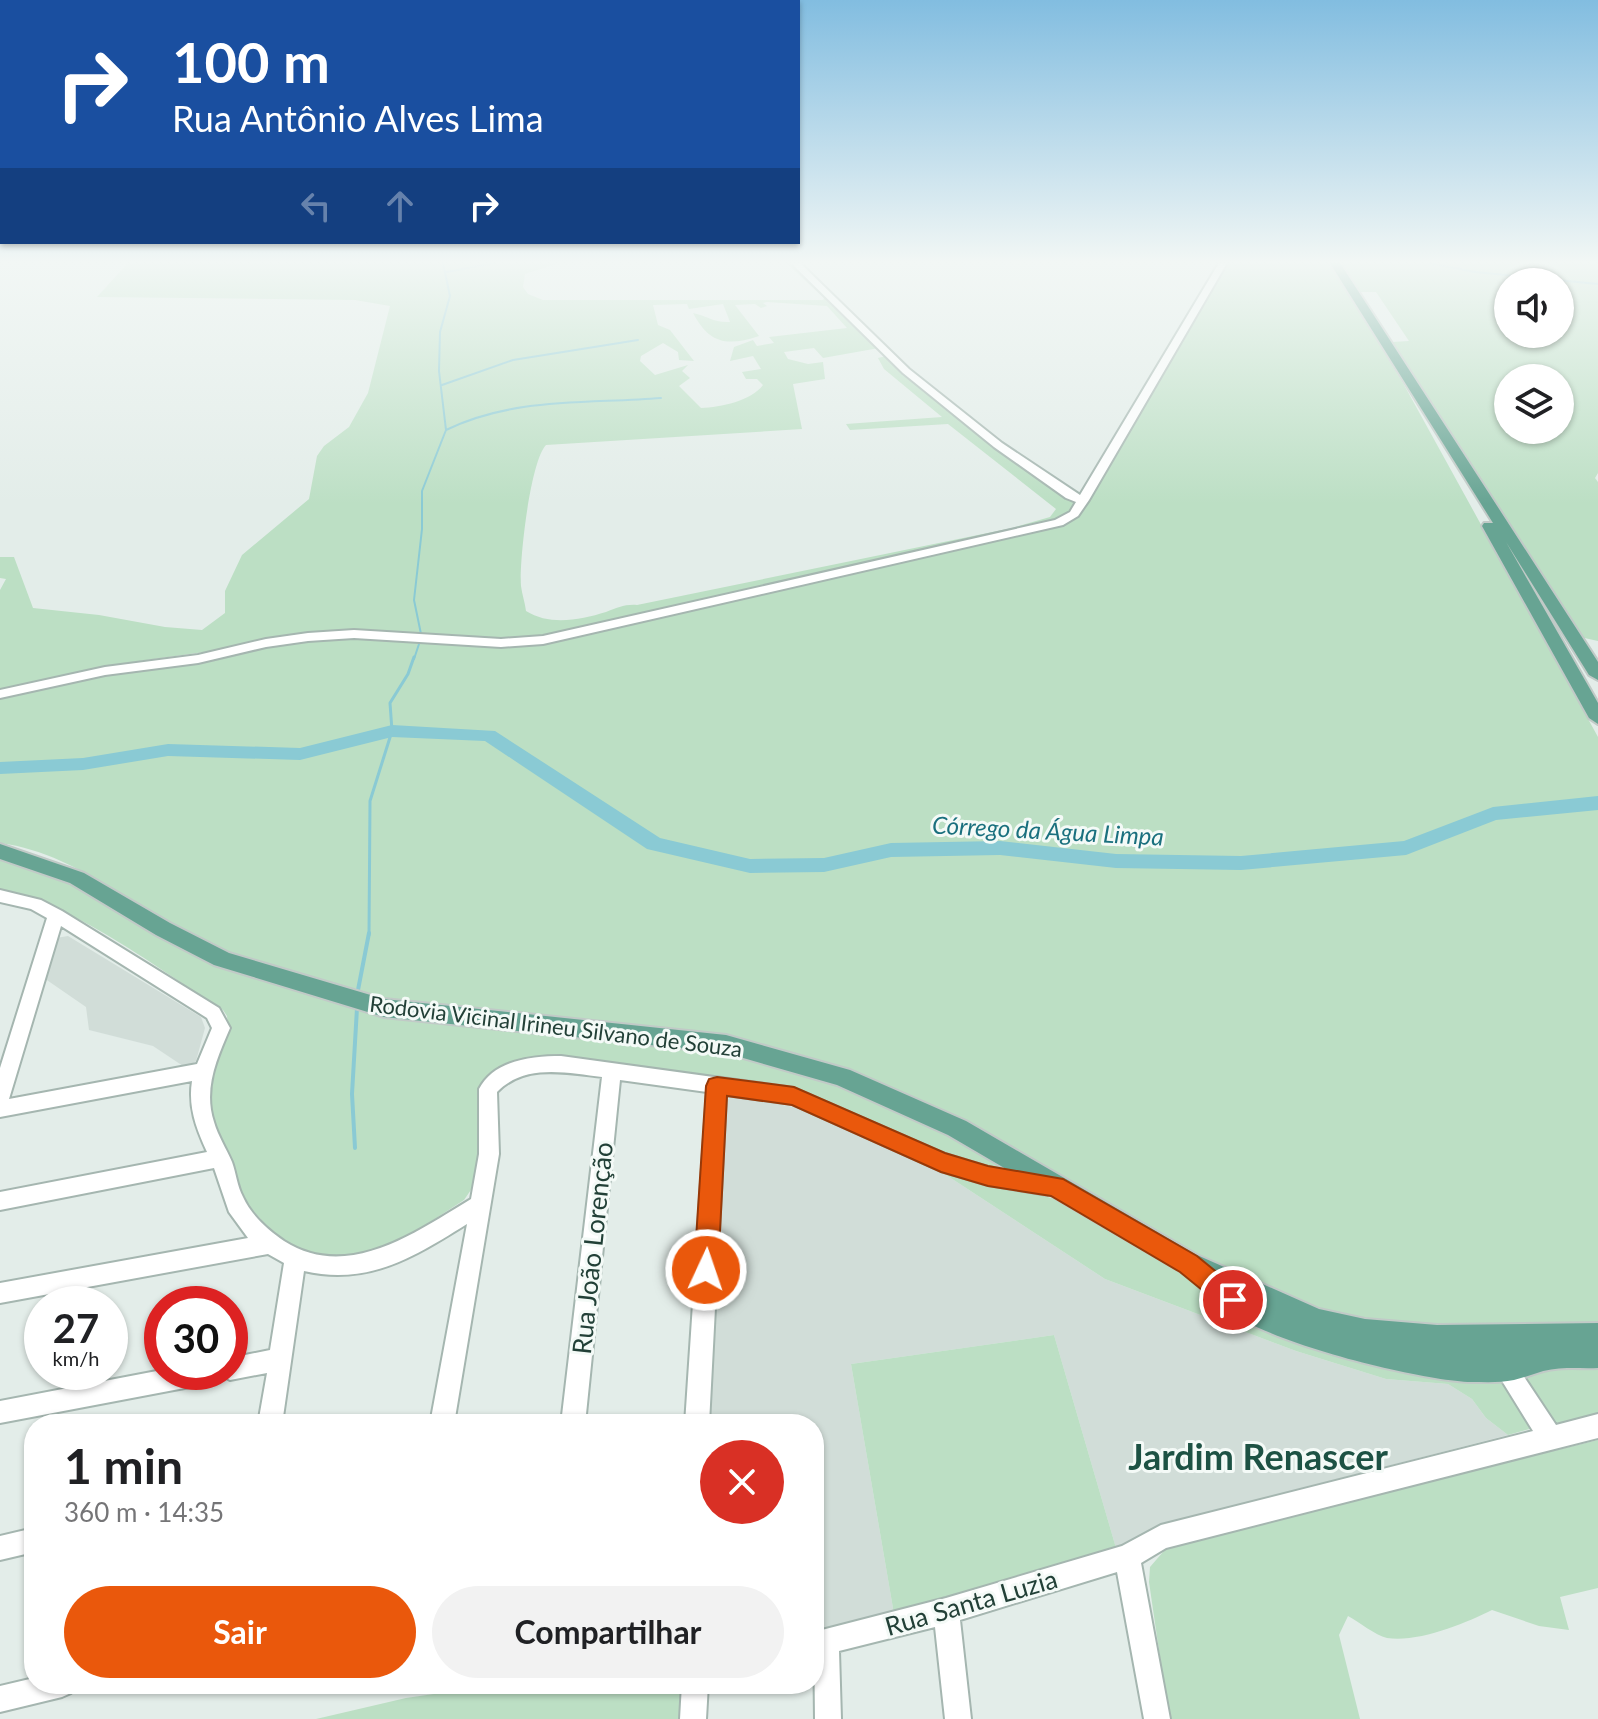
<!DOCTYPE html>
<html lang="pt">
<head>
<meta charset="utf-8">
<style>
	body { margin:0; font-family:Lato,sans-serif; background:#f2f2f2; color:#202124; height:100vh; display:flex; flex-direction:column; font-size:30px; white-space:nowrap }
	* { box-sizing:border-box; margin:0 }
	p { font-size:26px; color:#757577 }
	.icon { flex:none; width:44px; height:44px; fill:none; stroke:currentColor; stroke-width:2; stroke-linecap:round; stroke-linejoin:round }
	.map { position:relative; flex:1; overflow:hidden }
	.details { position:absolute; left:24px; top:1414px; width:800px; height:280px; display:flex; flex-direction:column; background:#fff; border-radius:32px; box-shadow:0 2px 6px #0004 }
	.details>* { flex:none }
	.banner { position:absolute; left:0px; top:0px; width:800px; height:244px; box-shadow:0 2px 6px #0004; background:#1a4fa0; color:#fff; overflow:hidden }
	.controls { position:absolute; left:1494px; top:268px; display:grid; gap:16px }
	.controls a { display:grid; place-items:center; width:80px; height:80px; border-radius:50%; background:#fff; box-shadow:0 2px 6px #0004; font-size:40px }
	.speed { position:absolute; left:24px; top:1286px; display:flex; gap:16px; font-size:40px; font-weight:700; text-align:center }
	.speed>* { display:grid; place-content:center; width:104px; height:104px; border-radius:50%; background:#fff; box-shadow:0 2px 6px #0004; line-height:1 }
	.speed small { font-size:20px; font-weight:400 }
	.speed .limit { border:12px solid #d22; background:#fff; color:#111 }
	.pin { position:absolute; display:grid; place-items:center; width:68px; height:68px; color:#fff; margin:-34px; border:4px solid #fff; border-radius:50%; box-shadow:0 2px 8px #0007 }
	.me { position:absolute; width:88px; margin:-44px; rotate:3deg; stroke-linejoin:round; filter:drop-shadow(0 0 6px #0008) }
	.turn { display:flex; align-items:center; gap:28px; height:168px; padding:0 40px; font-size:36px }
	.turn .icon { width:104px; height:104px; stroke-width:2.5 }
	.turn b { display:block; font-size:56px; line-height:68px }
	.lanes { display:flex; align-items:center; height:76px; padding:0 40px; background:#0003; justify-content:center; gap:40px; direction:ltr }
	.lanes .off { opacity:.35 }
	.round { display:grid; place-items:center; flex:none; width:84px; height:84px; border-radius:42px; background:#f2f2f2 }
	.summary { display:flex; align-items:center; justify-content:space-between; height:136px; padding:0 40px }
	h1 { font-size:48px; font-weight:700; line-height:60px }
	.cta { display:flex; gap:16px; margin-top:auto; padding:16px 40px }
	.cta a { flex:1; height:92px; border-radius:48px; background:#ea580c; color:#fff; font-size:32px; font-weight:700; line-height:92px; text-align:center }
	.cta a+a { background:#f2f2f2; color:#202124 }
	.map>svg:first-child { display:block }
	.built { fill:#d1ddd8 }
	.green { fill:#bcdfc4; fill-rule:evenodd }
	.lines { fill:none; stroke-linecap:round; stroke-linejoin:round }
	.stream-far2 { stroke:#8acad4; stroke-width:2 }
	.stream-far1 { stroke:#8acad4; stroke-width:3 }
	.stream { stroke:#8acad4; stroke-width:4 }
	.river { fill:#8acad4; fill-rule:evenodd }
	.minor-casing { stroke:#a5b6b0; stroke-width:4 }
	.major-casing { stroke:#c1cac7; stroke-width:4 }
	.minor { fill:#fff; fill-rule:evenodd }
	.major { fill:#67a493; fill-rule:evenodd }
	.route { fill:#ea580c; stroke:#983908; stroke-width:2 }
	.labels { text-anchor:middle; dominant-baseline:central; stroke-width:6; stroke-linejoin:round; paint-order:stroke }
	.street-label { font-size:22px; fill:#224037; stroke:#f4faf7 }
	.water-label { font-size:24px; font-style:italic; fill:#1a707e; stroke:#f4faf7 }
	.near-street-label { font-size:26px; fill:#224037; stroke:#f4faf7 }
	.near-district-label { font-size:36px; font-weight:bold; fill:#1d5244; stroke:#f4faf7 }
</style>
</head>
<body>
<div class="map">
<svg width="1598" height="1719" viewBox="0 0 1598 1719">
	<rect width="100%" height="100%" fill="#e3ede9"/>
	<path class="built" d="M68,936L201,1017L205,1028L196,1061L186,1068L153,1046L89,1030L86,1007L41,976L56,938Z
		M733,1096L799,1108L864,1133L937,1169L1105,1279L1296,1351L1386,1379L1448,1384L1472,1399L1486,1418L1508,1435L1158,1525L1129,1543L1116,1548L1054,1335L851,1364L894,1614L814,1634V1424H707L723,1102Z"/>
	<path class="green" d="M128,263H559L525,274L523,287L528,294L543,300H823L824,298L786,263H792L879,348L823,358L814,348L784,352L788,359L808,364L823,362L825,379L793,384L802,429L546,445C530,462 519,562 521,586C522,594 525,603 526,611C550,626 580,620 606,612C617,608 625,604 637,605L1012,528L1050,517L1056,509L948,424L850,430L846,424L942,417L884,369L878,358L886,356L1076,503L1070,511L1055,522L542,639L501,640L460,635L355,631L104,666L0,692V590L6,579L0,578V557H14L33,608L99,615L165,627L202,630L225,613V591L242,555L309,499L317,456L324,446L349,427L368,393L390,306L355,300L97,297ZM767,302L827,306L847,328L769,337L774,343L757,346L753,340L734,347L730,361L753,356L761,369L742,372L746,379H757L763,385C751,401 721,407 701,408L679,386L690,378L682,371L688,365L655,375L640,361L641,356L663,343L678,352L679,360L694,361L670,330L658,325L653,305L687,304L689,309L723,304L730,322C714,323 707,316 693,313C708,341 724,348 759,336L735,305L755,304L761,308L767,306L763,303Z
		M1226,263H1329L1403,383L1598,737V1329L1436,1331L1333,1316L1199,1258L924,1103L810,1057L715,1033L388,1000C334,983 278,971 224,952C144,922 88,855 0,843V698L70,681L150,668L199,664L268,646L311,640L415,639L491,648L548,642L1063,525L1080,513L1120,449Z
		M1341,263H1598V473L1595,478L1598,482V641L1580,637L1406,364L1392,342L1409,341L1376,292H1360ZM1508,282H1560V334H1508ZM1508,378H1560V430H1508Z
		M0,858L46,870L216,964L357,1008L712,1048L798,1067L949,1134L1015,1172L944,1159L868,1123L716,1080L505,1069L482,1127L477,1181L464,1200L390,1248L363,1257L330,1259L300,1251L276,1237L245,1201L210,1119L208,1069L228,1027L227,1016L223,1010C162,972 69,899 0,892Z
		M937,1169L1075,1204L1188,1269L1501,1375L1533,1428L1508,1435L1486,1418L1472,1399L1448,1384L1386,1379L1296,1351L1105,1279Z
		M1054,1335L1116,1548L894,1614L851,1364Z
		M1598,1364V1417L1557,1427L1521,1379L1524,1373Z
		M1598,1440V1588L1560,1597L1569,1630L1539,1626L1492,1610C1466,1623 1418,1643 1387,1638C1375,1635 1359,1622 1348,1616L1339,1635L1360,1719H1169L1149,1582L1150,1567L1169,1545Z
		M503,1684H690L687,1719H316L406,1698Z"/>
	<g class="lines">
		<path class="stream-far2" d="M1429,263L1475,272L1598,284
			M447,272L494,263
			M442,385L513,360L638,340
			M446,430C514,397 587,404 661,398
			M421,634L414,600L422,529V491L446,430L439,371L440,332L450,296L443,263
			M414,659L420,641"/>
		<path class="stream-far1" d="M369,935L370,801L392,731L390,703L408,674L414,657"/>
		<path class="stream" d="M358,990L369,933
			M355,1148L352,1094L357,1008"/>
		<path class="river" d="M392,725L495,731L660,838L750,859L824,858L891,843L1000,841L1116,854L1241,856L1404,841L1493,807L1598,796V810L1496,820L1406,855L1241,870L1116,868L1000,855L891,857L824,872L750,873L647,849L485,741L392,737L300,760L168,756L83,770L0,774V762L83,758L168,744L300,748Z"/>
		<defs>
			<path id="minor" d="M791,263H800L909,369L1002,443L1080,495L1219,263H1227L1089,500L1078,516L1063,525L543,644L501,647L354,638L308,641L266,647L198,663L105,675L0,698V690L105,667L198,655L266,639L308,633L354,630L501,639L543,636L1055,520L1070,512L1076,502L1066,498L994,447L903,373Z
				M0,890L41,900L62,911L219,1008L230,1028C217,1058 203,1089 214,1122C218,1136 226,1148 232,1162C236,1173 237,1186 243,1197C251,1215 268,1230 284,1241C348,1282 416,1232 471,1199L479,1154V1089C494,1060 532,1056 561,1056L794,1088L945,1154L988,1167L1048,1177L1055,1180L1058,1186L1055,1192L1048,1195L988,1185L941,1171L792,1104L726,1095L709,1424H685L707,1092L620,1080L585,1424H561L602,1077C567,1073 525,1063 497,1092L499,1154L454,1424H430L467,1224C414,1257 368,1286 304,1271L282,1424H258L267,1373L230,1380L221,1375L219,1380L211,1383L0,1423V1401L162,1370L230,1372V1358L270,1350L284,1263L268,1254L0,1303V1283L248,1238L229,1212L214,1168L0,1210V1192L207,1152C196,1128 188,1107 192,1081L0,1117V1068L47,918L31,909L0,902ZM61,926L207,1018L212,1028L197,1064L9,1099Z
				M1505,1357L1513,1360L1556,1425L1598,1414V1438L1166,1548L1141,1563L1170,1719H1144L1117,1572L960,1620L971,1719H945L935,1627L839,1651L841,1719H815L814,1632L946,1598L1122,1546L1161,1525L1533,1431L1494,1368L1497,1360Z
				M34,1528V1552L0,1560V1536Z
				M34,1678V1684H75L71,1693L62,1697L0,1712V1686Z
				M682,1684H708L706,1719H680Z"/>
			<path id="major" d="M1330,263H1340L1598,662V680L1589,675L1506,542L1598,703V724L1589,718L1482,526L1484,523H1493Z
				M0,844L84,873L170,923L229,953L384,999L726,1035L850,1070L966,1121L1197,1255L1319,1309L1365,1319L1437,1325L1598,1323V1368C1584,1369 1569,1367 1555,1369C1541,1370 1528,1377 1514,1380C1500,1383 1485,1382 1471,1382C1419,1381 1213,1333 1197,1281L948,1135L837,1085L726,1053L384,1017L214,965L156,935L70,883L0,859Z"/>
		</defs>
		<use href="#minor" class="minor-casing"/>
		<use href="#major" class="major-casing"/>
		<use href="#minor" class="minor"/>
		<use href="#major" class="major"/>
	</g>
	<linearGradient id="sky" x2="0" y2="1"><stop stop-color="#82bde0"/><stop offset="0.52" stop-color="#f2f7f5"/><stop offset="1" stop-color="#f2f7f5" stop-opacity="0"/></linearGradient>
	<rect width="1598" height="504" fill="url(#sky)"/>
	<path class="route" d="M717,1077L794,1087L945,1153L988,1166L1063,1179L1197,1256L1241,1292L1245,1300L1241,1308L1233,1312L1224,1308L1180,1272L1051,1196L988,1186L941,1172L792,1105L727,1096L718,1270L714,1278L706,1282L697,1278L694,1270L706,1086L709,1079Z"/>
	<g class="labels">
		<g class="street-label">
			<text transform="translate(556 1026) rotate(7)">Rodovia Vicinal Irineu Silvano de Souza</text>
		</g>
		<g class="water-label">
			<text transform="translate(1048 830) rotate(3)">Córrego da Água Limpa</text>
		</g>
		<g class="near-street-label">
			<text transform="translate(592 1248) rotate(-84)">Rua João Lorenção</text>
			<text transform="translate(971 1602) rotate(-16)">Rua Santa Luzia</text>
		</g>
		<g class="near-district-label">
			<text x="1258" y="1456">Jardim Renascer</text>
		</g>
	</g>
</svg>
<div class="controls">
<a><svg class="icon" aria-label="sound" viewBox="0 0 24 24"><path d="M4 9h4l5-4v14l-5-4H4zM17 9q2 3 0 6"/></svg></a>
<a><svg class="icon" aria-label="layers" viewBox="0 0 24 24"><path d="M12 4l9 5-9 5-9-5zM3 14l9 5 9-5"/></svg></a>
</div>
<div class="speed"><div>27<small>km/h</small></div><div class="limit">30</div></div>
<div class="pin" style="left:1233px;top:1300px;background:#d93025"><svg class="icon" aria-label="arrive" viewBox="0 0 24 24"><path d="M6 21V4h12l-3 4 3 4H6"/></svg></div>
<svg class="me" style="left:706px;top:1270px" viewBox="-20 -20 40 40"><circle r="17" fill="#ea580c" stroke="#fff" stroke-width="3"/><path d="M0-11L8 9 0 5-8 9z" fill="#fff"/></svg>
<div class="banner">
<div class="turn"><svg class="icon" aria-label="right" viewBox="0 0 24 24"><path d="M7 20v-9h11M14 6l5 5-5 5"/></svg><div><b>100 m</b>Rua Antônio Alves Lima</div></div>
<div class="lanes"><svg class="icon off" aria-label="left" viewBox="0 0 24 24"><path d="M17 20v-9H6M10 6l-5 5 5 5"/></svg><svg class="icon off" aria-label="ahead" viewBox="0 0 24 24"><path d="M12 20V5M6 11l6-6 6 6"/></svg><svg class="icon" aria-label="right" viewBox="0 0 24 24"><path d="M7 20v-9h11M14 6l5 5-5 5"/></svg></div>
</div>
<section class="details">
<div class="summary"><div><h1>1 min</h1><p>360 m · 14:35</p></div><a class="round" style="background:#d93025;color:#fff"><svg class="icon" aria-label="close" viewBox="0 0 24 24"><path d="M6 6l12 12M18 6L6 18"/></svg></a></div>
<div class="cta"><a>Sair</a><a>Compartilhar</a></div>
</section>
</div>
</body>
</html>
